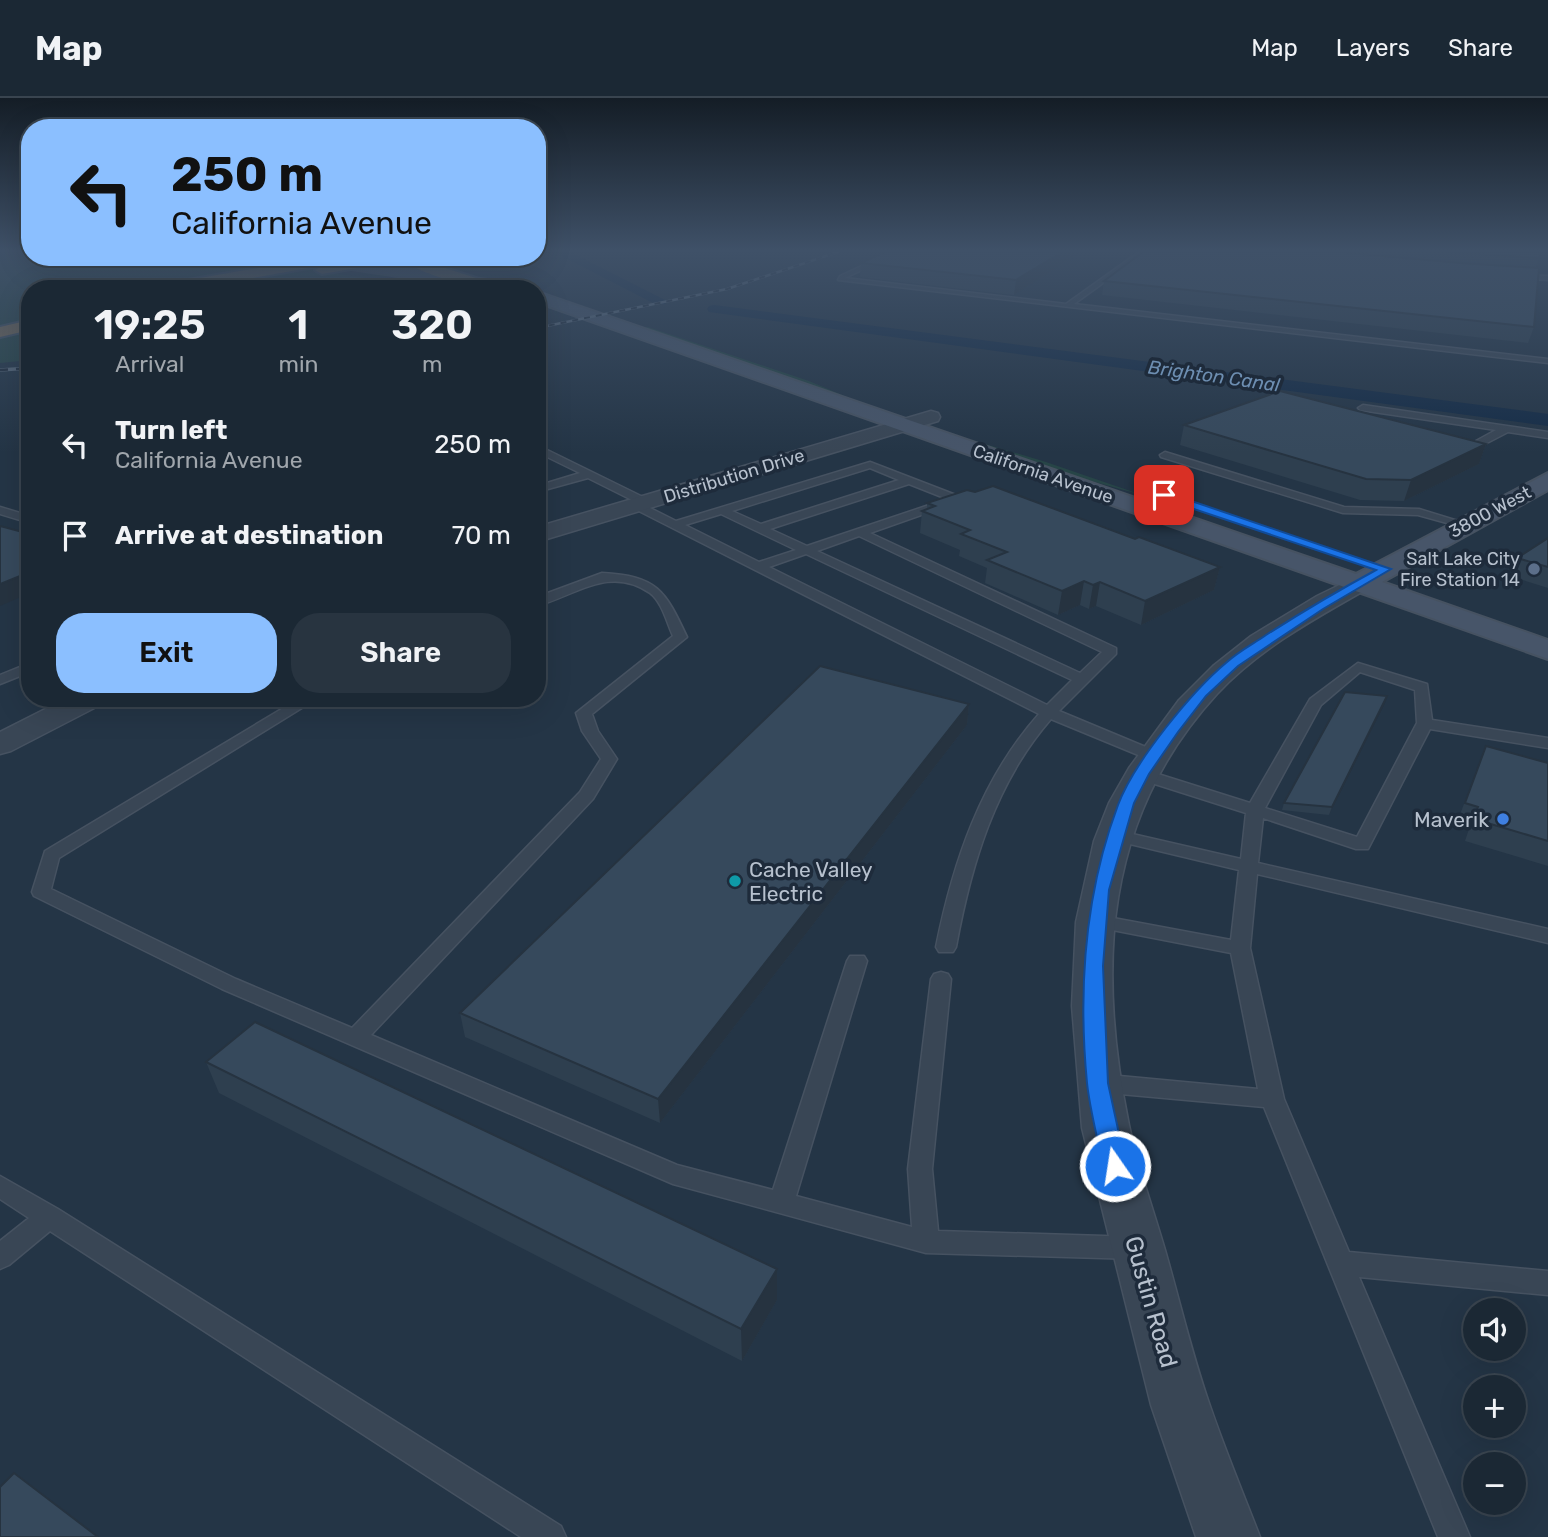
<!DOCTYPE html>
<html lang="en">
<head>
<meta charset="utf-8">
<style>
	body { margin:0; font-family:Rubik,sans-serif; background:#283440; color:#f1f3f6; height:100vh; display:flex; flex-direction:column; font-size:26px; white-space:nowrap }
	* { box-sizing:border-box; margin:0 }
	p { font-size:23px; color:#a0a6ac }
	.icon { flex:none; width:38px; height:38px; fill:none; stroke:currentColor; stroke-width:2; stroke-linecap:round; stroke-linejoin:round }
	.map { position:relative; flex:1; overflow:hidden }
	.sheet { position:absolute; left:21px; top:182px; width:525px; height:427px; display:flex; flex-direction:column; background:#1b2834; border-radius:28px; box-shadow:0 7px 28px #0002,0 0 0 2px #39444f }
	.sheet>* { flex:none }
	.hud { position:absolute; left:21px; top:21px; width:525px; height:147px; border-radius:28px; box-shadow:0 7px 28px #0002,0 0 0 2px #39444f; background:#8bbfff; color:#111; overflow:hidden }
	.fabs { position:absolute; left:1463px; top:1200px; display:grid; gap:14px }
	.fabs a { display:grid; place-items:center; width:63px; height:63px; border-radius:50%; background:#1b2834; box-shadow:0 7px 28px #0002,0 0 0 2px #39444f; font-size:35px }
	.pin { position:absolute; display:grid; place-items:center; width:60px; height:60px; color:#fff; margin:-30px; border-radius:14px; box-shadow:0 4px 10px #0006 }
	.me { position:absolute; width:77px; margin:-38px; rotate:347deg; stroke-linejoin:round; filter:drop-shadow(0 0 5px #0008) }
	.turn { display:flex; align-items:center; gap:24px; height:147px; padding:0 35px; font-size:32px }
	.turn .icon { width:91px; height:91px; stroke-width:2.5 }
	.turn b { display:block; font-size:49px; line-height:60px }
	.eta { display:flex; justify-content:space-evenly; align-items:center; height:119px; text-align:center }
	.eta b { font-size:42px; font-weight:600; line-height:49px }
	.button { display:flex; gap:14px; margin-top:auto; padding:14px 35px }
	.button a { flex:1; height:80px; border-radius:28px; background:#8bbfff; color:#111; font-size:28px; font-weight:600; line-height:80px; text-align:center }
	.button a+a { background:#283440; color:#f1f3f6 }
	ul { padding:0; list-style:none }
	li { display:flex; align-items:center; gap:21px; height:91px; padding:0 35px }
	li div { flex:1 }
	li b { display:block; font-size:26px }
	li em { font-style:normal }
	header { display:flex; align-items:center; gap:42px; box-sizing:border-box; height:98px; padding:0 35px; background:#1b2834; border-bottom:2px solid #39444f }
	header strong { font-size:33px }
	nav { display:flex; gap:38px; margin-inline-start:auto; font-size:24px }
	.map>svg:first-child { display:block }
	.green { fill:#274547 }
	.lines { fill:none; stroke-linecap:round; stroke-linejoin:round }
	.canal { fill:#152c46; fill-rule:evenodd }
	.lane-casing { stroke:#465261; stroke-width:3 }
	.street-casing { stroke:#465261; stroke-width:3 }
	.secondary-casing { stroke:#465261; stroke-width:4 }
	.highway-casing { stroke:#445160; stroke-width:4 }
	.lane { fill:#394655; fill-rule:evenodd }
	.street { fill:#394655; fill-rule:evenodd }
	.secondary { fill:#475569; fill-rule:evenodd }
	.highway { fill:#7c6b55; fill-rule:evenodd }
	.rail-far1-casing { stroke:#5b6b7c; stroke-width:2.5 }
	.rail-casing { stroke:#5b6b7c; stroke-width:3.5 }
	.rail-far1 { stroke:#1e2b3b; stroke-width:2; stroke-dasharray:6; stroke-linecap:butt }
	.rail { stroke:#1e2b3b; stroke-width:2.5; stroke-dasharray:8; stroke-linecap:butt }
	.wall { fill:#2e3f4f }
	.shaded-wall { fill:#263340 }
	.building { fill:#36495c; stroke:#263340; stroke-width:2 }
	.route { fill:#1a73e8; stroke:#114b97; stroke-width:2 }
	.service-dot { fill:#5c6f8a; stroke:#1e2b3b; stroke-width:2.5 }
	.shop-dot { fill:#3f7fe0; stroke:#1e2b3b; stroke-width:2.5 }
	.culture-dot { fill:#0f9aa8; stroke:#1e2b3b; stroke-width:2.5 }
	.labels { text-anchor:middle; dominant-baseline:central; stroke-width:7; stroke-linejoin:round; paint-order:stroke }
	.far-street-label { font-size:18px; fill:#b7c1ce; stroke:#1e2b3b }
	.far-poi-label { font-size:18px; fill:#b7c1ce; stroke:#1e2b3b; text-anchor:end }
	.far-water-label { font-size:19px; font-style:italic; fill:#6d8eb1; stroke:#1e2b3b }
	.poi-label { font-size:21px; fill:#b7c1ce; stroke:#1e2b3b; text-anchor:end }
	.near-street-label { font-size:24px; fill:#b7c1ce; stroke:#1e2b3b }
</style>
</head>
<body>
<header>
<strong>Map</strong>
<nav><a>Map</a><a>Layers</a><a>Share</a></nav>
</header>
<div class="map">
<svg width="1548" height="1439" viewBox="0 0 1548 1439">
	<rect width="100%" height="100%" fill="#243546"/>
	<path class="green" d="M0,154H30V159H222L441,191H30V262L0,265Z
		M648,229L809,283L875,311L640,231Z
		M948,335L1046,364L1142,397L1066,376Z"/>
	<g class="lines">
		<path class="canal" d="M554,154H570L667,203L665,206H655Z
			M714,207L1548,316V328L709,214L707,211L709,208Z"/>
		<defs>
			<path id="lane" d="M892,154H900L845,180L1066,206L1139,154H1146L1074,206L1548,261V265L838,182L840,178Z
				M1517,177L1548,178V182L1515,180Z
				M1363,307L1548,334V340L1508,334L1460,359L1456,358V354L1496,332L1360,312L1358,310Z
				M537,347L649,402V406L644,407L676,423L870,364L961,399V403L870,435L1116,550V556L1059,613L1160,655L1162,658L1154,663L1148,661L1051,621C995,685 971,767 956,849L953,854H939L936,849C953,764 981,681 1039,616L631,409V405L636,404L588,380L537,394V388L580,375L537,354ZM870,370L899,382L761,426L732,413ZM909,386L947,401L807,448L770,431ZM721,416L796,452L759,464L685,427ZM859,438L1102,554L1080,575L817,453ZM806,456L1072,582L1047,607L769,469Z
				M1165,354L1344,409L1419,411L1471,427L1465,430L1418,417L1343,415L1161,359L1160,357Z
				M0,409L30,418V425L0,416Z
				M602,475C657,478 665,492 687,539L592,616L598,633L617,661L593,701L371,937L677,1067L773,1092L847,863L850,858H864L867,863L796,1098L912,1129L908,1071L931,881L934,876L941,874L948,876L951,881L932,1071L938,1133L1136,1139L1145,1142L1149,1150L1145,1158L1136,1161L926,1155L673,1086L222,891L34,798L32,794L45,753L300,600H318L59,760L51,791L236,881L352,930L580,694L601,661L582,633L576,615L673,538C667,525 662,504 650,495C610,467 576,497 537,508V499Z
				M30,565V574L0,586V577Z
				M1358,565L1427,586L1432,622L1548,640V650L1430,631L1368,751H1356L1263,720L1258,765L1548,831V845L1257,776L1250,850L1284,1001L1349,1154L1548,1173V1197L1359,1179L1470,1439H1438L1264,1009L1098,994L1090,991L1087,985L1090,979L1098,976L1258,991L1231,855L1097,829L1090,828L1087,823L1090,818L1097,817L1231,842L1239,772L1109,741L1106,737L1115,732L1241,761L1246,715L1136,680L1134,676L1142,671L1250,705L1310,601ZM1360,574L1415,592L1417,625L1357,739L1265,710L1321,607Z
				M0,1078L58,1111L561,1428L566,1439H521L50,1133L9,1167L0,1171V1143L29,1120L0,1101Z"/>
			<path id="street" d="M931,313L938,315L940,319L938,323L537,444V429Z
				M1358,478L1367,481L1371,486L1367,491C1314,521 1259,551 1217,596C1103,720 1097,870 1129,1027C1138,1069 1153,1111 1165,1152C1180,1204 1192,1257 1210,1308C1225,1352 1243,1395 1260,1439H1196L1151,1307L1082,1030L1072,908L1076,824L1094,743L1109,705L1129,670L1179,602L1213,568L1251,538L1317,498Z
				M67,600H106L102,606L11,653L0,656V634Z"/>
			<path id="secondary" d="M293,159H330L515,186L522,191H483L300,163Z
				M537,194L1356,476L1548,375V392L1382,484L1548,542V561L537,204Z"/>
			<path id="highway" d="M322,159H354L347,163L192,191H158L165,186Z
				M371,159H403L396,163L322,176L315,172L322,168Z
				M426,159L423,163L476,180L478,183L476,186C463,189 415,173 406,163L409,159Z
				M30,222V232L0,239V229Z"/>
		</defs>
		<use href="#lane" class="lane-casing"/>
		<use href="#street" class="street-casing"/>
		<use href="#secondary" class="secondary-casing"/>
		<use href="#highway" class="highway-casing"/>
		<use href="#lane" class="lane"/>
		<use href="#street" class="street"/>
		<use href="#secondary" class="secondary"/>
		<use href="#highway" class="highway"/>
		<defs>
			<path id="rail-far1" d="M537,230L727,191L838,154"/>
			<path id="rail" d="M0,272L30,270"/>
		</defs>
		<use href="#rail-far1" class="rail-far1-casing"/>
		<use href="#rail" class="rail-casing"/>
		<use href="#rail-far1" class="rail-far1"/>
		<use href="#rail" class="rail"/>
	</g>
	<path class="wall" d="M1081,154L1014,197L860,179L861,165Z
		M1143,154H1540L1536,169L1534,229L1528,245L1102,197L1104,183Z
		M1184,327L1486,346L1479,366L1404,403L1360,402L1180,347Z
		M975,394L1135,441L1220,469L1214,492L1141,527L1096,508L1089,511L1080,507L1058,517L985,485L987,470L959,458L960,452L920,435L922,413L927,411V405Z
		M1548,440V490L1510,478L1517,460Z
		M1387,598L1329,717L1282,712L1284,705Z
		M969,606L967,627L660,1025L465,939L460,915Z
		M1486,648L1548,665V768L1465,743L1469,731L1456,727Z
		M206,964L777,1202L742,1263L219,995Z"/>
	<path class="shaded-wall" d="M1062,154H1081L1014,197L1016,182Z
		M1486,346L1479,366L1404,403L1411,382Z
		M1220,469L1214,492L1141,527L1145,503Z
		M30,474V495L0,508V486Z
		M1084,483L1080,507L1058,517L1062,493Z
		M1100,484L1096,508L1089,511L1093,487Z
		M1387,598L1385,605L1329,717L1332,709Z
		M969,606L967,627L660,1025L658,1001Z
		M777,1171V1202L742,1263L741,1231Z"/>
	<path class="building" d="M885,154H1062L1016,182L861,165Z
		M1143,154H1338L1460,165L1539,170L1534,229L1104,183Z
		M1447,154H1540L1539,160Z
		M1280,293L1486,346L1411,382L1366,381L1184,327Z
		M993,388L1135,441L1139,439L1220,469L1145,503L1100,484L1093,487L1084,483L1062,493L987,462L1007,454L961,436L970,432L922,413L935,408L927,405L967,392L975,394Z
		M0,428L30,436V474L0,486Z
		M1548,440V469L1517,460Z
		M820,568L969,606L658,1001L460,915Z
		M1345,594L1387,598L1332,709L1284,705Z
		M1486,648L1548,665V743L1474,721L1478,709L1465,705Z
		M255,924L777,1171L741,1231L206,964Z
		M14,1375L98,1439H0V1389Z"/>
	<linearGradient id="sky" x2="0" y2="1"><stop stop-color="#141d26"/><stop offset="0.43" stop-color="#3f5168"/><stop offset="1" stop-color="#3f5168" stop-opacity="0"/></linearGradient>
	<rect width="1548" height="355" fill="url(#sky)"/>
	<path class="route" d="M1161,395H1168L1391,471L1323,511L1238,568L1206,598L1178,634L1149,676L1134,705L1109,792L1103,868L1108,985L1126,1068L1122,1075L1115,1078L1107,1075L1103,1068C1098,1041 1090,1013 1087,985C1078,891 1085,795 1118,707C1134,664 1192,593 1227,564C1239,553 1253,546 1266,537C1302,514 1339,492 1376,472L1161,400Z"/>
	<circle class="service-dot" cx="1534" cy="471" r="7"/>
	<circle class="shop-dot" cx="1503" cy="721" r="7"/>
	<circle class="culture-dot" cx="735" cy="783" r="7"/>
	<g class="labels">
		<g class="far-street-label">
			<text transform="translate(1043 376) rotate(19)">California Avenue</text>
			<text transform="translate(734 378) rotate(-17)">Distribution Drive</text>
			<text transform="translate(1490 414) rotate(-28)">3800 West</text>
		</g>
		<g class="far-poi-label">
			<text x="1520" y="461">Salt Lake City<tspan x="1520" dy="21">Fire Station 14</tspan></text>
		</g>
		<g class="far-water-label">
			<text transform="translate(1214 278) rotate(8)">Brighton Canal</text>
		</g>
		<g class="poi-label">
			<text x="1489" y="721">Maverik</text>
			<text x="749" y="771" text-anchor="start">Cache Valley<tspan x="749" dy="24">Electric</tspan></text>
		</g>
		<g class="near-street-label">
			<text transform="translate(1151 1204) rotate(74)">Gustin Road</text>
		</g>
	</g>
</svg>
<div class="fabs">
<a><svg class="icon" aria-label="sound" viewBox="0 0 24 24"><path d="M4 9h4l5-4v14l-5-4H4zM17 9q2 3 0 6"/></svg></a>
<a>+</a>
<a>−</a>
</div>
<div class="pin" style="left:1164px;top:397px;background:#d93025"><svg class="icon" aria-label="arrive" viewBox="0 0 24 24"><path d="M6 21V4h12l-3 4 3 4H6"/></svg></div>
<svg class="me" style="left:1115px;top:1068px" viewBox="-20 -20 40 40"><circle r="17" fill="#1a73e8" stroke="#fff" stroke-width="3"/><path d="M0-11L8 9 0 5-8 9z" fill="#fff"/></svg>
<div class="hud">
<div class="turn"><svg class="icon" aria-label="left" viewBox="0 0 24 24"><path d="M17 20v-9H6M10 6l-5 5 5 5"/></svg><div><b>250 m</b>California Avenue</div></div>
</div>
<section class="sheet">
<div class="eta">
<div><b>19:25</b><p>Arrival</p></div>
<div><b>1</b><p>min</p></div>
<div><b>320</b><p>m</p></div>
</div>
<ul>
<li><svg class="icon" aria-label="left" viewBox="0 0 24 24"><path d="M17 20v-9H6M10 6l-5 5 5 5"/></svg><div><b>Turn left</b><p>California Avenue</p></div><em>250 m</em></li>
<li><svg class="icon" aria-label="arrive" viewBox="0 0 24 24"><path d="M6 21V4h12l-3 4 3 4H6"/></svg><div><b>Arrive at destination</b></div><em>70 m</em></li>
</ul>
<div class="button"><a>Exit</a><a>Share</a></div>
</section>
</div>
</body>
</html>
